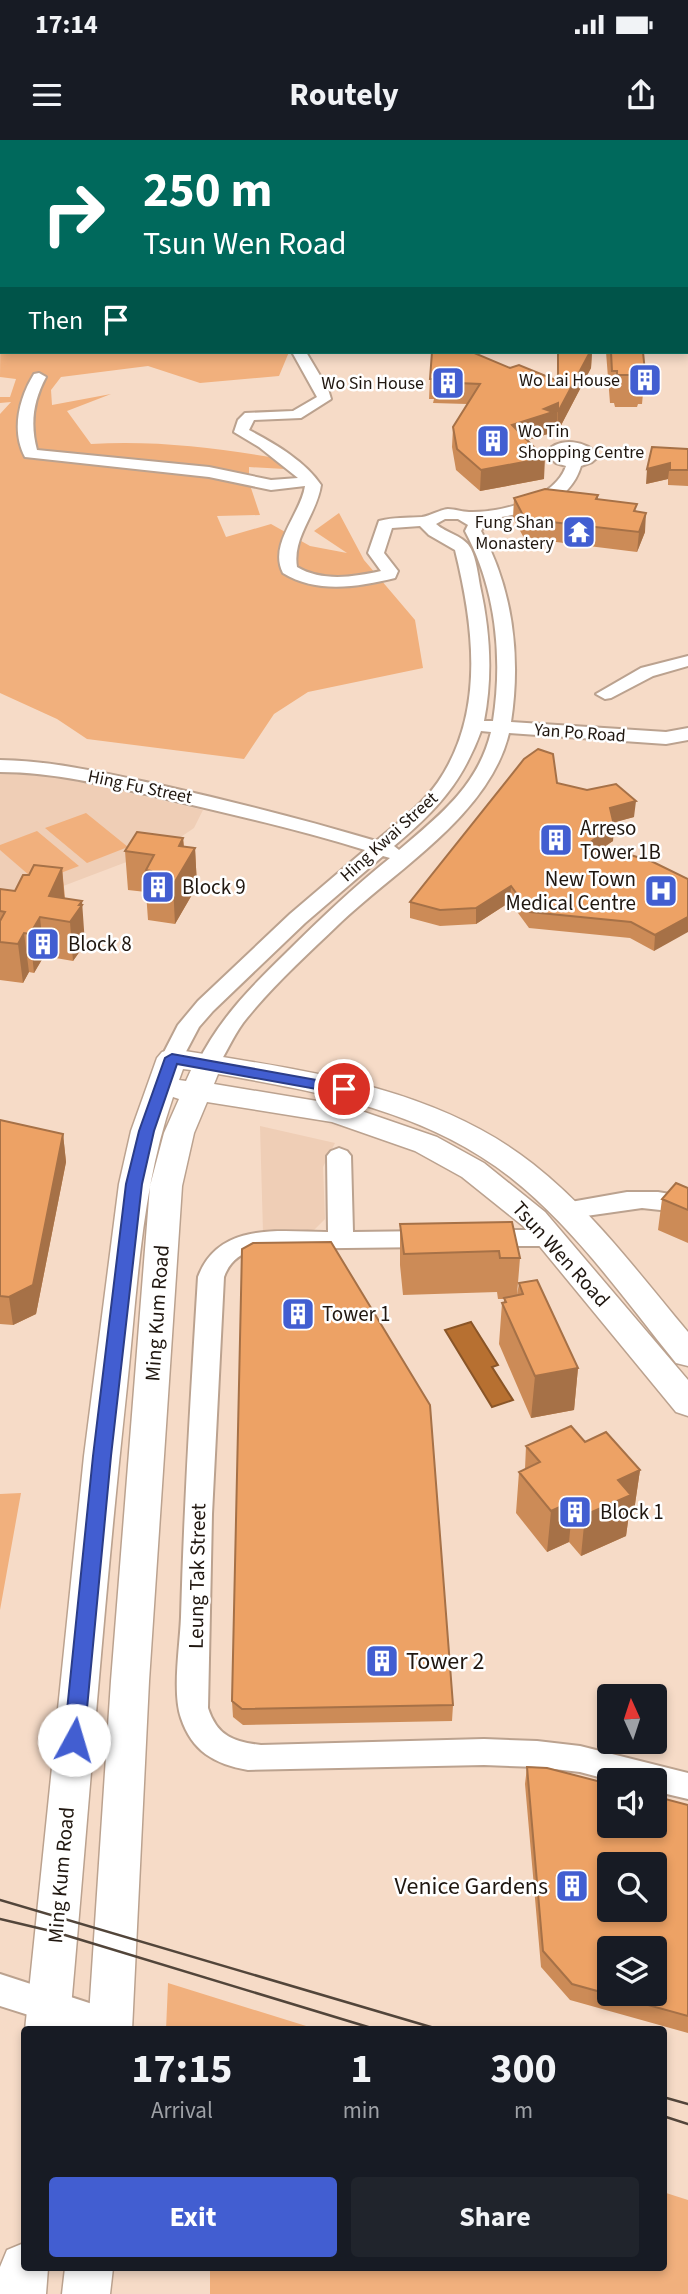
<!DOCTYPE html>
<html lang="en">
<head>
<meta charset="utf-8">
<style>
	body { margin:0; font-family:"Source Sans 3",sans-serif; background:#20242c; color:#f1f3f6; height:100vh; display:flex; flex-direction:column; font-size:26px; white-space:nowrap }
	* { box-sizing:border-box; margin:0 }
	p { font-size:23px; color:#9ea1a6 }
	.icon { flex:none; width:38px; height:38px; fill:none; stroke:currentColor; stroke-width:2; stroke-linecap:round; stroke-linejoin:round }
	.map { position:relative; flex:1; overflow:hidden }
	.sheet { position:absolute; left:21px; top:1886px; width:646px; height:245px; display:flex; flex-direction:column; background:#171b24; border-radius:7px; box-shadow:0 4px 10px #0003 }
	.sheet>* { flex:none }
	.banner { position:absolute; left:0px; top:0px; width:690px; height:214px; box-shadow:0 4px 10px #0003; background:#00695c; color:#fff; overflow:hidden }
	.needle { width:46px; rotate:357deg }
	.buttons { position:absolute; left:597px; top:1544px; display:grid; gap:14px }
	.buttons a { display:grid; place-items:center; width:70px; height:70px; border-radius:7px; background:#171b24; box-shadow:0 4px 10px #0003; font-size:35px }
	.pin { position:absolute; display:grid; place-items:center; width:60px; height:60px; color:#fff; margin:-30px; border:4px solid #fff; border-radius:50%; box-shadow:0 2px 7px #0007 }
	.me { position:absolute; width:77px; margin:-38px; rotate:6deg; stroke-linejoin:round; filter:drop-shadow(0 0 5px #0008) }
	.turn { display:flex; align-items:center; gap:24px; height:147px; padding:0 28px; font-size:32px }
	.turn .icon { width:91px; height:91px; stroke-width:2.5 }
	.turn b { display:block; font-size:49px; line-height:60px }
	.then { display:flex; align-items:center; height:66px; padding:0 28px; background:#0003; gap:14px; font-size:26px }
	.eta { display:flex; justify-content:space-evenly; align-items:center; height:119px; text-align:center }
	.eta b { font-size:42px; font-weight:700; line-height:49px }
	.primary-button { display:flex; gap:14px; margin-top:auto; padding:14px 28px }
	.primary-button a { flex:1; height:80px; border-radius:7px; background:#425ed1; color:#fff; font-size:28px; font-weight:700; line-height:80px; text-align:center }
	.primary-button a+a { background:#20242c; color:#f1f3f6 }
	.status { display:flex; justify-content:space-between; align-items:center; height:49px; padding:0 35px; background:#171b24; direction:ltr }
	.status svg { height:19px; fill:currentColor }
	header { display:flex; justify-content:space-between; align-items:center; height:91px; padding:0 28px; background:#171b24; font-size:32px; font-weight:700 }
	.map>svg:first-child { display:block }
	.built { fill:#efceb6 }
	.green { fill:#f1b07d }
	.water { fill:#b77031; stroke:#8a5527; stroke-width:2 }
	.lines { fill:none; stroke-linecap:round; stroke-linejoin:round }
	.minor-casing { stroke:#bba28f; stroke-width:4 }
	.major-casing { stroke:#bba28f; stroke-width:3 }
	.minor { fill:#fff; fill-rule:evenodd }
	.major { fill:#fff; fill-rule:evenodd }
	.tram { stroke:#52453a; stroke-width:2.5 }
	.wall { fill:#cc8b57 }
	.shaded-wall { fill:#a67147 }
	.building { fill:#eda265; stroke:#a67147; stroke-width:2; fill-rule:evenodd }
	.route { fill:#425ed1; stroke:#2b3d88; stroke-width:2 }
	.labels { text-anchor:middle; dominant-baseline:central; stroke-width:5; stroke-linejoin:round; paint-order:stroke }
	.far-poi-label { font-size:18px; fill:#201710; stroke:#fff; text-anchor:end }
	.far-street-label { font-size:18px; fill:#201710; stroke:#fff }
	.poi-label { font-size:21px; fill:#201710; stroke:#fff; text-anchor:start }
	.street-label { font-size:21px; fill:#201710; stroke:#fff }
	.near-poi-label { font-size:24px; fill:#201710; stroke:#fff; text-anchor:start }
</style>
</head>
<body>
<div class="status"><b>17:14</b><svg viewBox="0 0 49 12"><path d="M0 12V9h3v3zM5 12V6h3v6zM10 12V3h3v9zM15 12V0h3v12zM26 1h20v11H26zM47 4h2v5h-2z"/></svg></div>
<header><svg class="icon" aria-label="menu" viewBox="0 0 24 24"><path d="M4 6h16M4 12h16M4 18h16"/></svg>Routely<svg class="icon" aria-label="share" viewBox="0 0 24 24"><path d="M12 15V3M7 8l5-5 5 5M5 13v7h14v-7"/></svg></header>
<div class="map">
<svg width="688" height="2154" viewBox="0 0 688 2154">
	<rect width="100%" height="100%" fill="#f6dbc7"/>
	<path class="built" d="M0,632H38L203,670L194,688L166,707L0,770Z
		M260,986L335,1003L323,1027L325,1079L313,1091L263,1092Z"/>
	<path class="green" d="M402,0H688V52V2Z
		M2,32V212H289L279,236L200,243L148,226L61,237L51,250L52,265L111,254L67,271L91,304C160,300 225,309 292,321L285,329L249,327V342L260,375L217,376L226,397L271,384L310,406L347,413L314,391L339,373L364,420L415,480L423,528L308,552L274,574L244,619L87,599L57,579L0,553V274L11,262L0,263V257H10L16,239L0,237Z
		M86,673L128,707L87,723L45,688Z
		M37,691L79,726L37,742L0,710V705Z
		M21,1353L0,1470V1354Z
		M168,1843L319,1890H166Z
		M663,2052L688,2060V2154H210V2128H663Z"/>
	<path class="water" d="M471,1182L498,1225L492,1227L513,1260L492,1267L445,1190Z"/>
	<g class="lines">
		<defs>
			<path id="minor" d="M292,212H306L328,249L331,259L301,278L254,280L249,290C274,303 305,321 321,345C317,374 292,397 297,427C322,442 354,437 381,431L368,413L379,381C394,377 407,378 422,377C430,376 439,370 448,369C455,369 462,372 469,372C501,373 555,359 566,326L556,323L545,313C559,296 586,300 599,316L592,322L581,326C568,369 521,374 482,380L485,384L481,391C513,449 521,517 511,582L666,592L688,588V600L666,604L509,593C490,674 397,729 339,784C306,816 271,847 243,883C232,898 226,914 216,929H200L197,924C219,879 252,846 287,812C320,779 354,747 390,718L383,716L305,783L213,871L199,887L180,923H164L161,918L178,885L198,861L290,774L365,710C297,689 227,673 158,657C105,645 54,632 0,632V620C56,621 109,634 164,646C235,662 306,680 376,701C398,683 422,665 438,642C485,573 474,487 455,410L429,395L420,386L392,388L384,413L398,431L395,438C358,447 317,454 283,433C268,404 301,374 305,346L271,350L209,337L25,317C11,291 19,258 34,234L39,233L46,237C33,261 30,284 37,310L209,327L271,340L298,338L259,307L234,292L238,280L245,273L293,271L317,257ZM574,311L582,315L571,318L562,313ZM458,379L468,385L465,391C496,449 503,517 493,581H484C493,535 490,491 480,446C478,434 476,419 471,409C465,396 446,393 436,384L445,379ZM481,591L491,592C478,646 439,676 399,710L394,706C436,671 462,643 481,591Z
				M688,516V526L653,536L611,558L605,559L596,554L641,528Z
				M339,1008L347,1011L351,1016L353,1092L431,1091L440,1093L443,1099L440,1105L431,1107L260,1109C242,1112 230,1120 224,1137L212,1374L208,1568C217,1596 234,1602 261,1605L484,1599L537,1601L580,1606L688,1633V1659L654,1651V1640H610L580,1632L537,1627L484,1625L248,1630C214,1624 192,1611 181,1578C172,1552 180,1505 181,1477C184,1364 191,1250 198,1137C219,1081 280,1092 328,1092L327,1016L331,1011Z
				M627,1052H658L688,1057V1073L642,1068L565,1079L556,1077L553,1071L556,1065L565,1063Z
				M481,1090H551L560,1092L563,1098L560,1104L551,1106H481L472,1104L469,1098L472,1092Z
				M0,1834L123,1874L128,1885L126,1890H76L0,1866Z"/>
			<path id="major" d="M172,909C295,929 432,944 533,1024C593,1071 639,1134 688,1192V1226L676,1223C624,1159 575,1088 510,1037C426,971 321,952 218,934L214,944L347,966L437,997L484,1023L545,1072L688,1240V1276L676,1272L523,1086L462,1037L415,1011L332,982L207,962L194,993L182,1046L149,1541L132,1890H88L111,1541L150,1046L164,993L179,959L173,957C140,1052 137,1156 126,1256C103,1467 88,1679 69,1890H25L84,1316L119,1044L131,991L157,918L162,912ZM183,929L191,930L186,941L179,940Z
				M24,2103V2128H48L46,2154H0V2127L7,2110Z
				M65,2128H113L110,2154H62Z"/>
		</defs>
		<use href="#minor" class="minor-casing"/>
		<use href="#major" class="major-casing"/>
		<use href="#minor" class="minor"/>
		<use href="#major" class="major"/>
		<path class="tram" d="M0,1760L441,1890
			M0,1779L55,1792L378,1890
			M663,1957L688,1964
			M663,1976L688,1984"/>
	</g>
	<path class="wall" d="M558,212H592L591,228L557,293V283L552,285L551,293L528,300L544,339L480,351L456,330L452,307L453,287L467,264L433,263L434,259H429L430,239L510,228L557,241Z
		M606,212H643L645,232L642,264H638L637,267H615L614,263H610Z
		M688,309V346L668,345V339L646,344Z
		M598,355V359L637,371L645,392L637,412L524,398L513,378L514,358Z
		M557,643L634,677L614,682L613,701L603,707L688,739L654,811L630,798L529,788L510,762L476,784L440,786L410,778V762Z
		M183,698L184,707L195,708L197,746L175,784L148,780L146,752L128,750L125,711Z
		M62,728L65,758L86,800L85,804L73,821L44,816L34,833L29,832L23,843L0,840V749L15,751L29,735Z
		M0,980L63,994L66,1022L36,1174L13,1185L0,1184Z
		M688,1048V1103L658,1090L662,1059Z
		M400,1084L520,1118L517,1155L519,1143L578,1228L574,1270L531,1278L499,1204L502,1163L504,1162V1159H498L497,1152L403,1155L400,1125Z
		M585,1302L640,1330L634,1371L629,1374L626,1396L581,1416L569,1402L547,1412L516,1373L519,1332L525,1329L526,1306Z
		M232,1561L453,1565L452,1581L243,1585L233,1577Z
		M527,1627L688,1665V1893L570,1860L541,1827L525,1644Z"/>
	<path class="shaded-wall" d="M590,212H592L591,228L557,293L558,272Z
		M558,263L557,283L552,285L551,293L511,305L512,285L544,269Z
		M545,318L544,339L480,351L481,330Z
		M670,323L668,339L646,344L647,329Z
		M646,373L645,392L637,412L639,392Z
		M636,661L634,677L609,684L610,668Z
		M614,685L613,701L587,719L589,703Z
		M183,698L185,725L195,708L197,746L175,784L173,745L179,706Z
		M62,728L65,767L49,756Z
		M511,746L510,762L476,784V768Z
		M82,761L85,804L73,821L70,782Z
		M40,777L44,816L34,833L30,794Z
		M688,777V792L654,811L655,795Z
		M24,793L29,832L23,843L18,804Z
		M63,994L66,1022L36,1174L13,1185L9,1157Z
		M578,1228L574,1270L531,1278L535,1236Z
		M640,1330L634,1371L629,1374L626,1396L581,1416L585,1375L618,1340Z
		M573,1361L569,1402L547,1412L551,1371Z"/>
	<path class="building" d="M432,212H472L510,228L519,225L558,241V212H590L558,272V263L544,269L553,272L512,285L545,318L481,330L457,309L453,287L480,244L434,242V239H430Z
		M611,212H643L645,232H640V235H617V231H612Z
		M652,307L688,309V330H670V323L647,329Z
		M545,349L598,355L596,359L637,364L634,371L646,373L639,392L525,379L514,358Z
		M538,609L553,614L557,643L587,650L616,644L636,661L610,668L614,685L589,703L651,721L688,739V777L655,795L631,782L530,772L511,746L476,768L440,770L410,762L524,619Z
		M137,692L183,698L179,706L195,708L173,745L146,741L151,731L146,730L154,715L125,711Z
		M34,725L62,728L49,756L82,761L79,765H82L70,782L40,777L30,794L24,793L18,804L0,802V781L5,772L0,771V749L15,751L23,735H29Z
		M0,980L63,994L33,1145L9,1157L0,1156Z
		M676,1043L688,1048V1070L662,1059Z
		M512,1082L520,1118H500L499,1111L404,1114L400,1084Z
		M331,1102L430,1265L453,1565L242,1569L232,1561L242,1109L253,1103Z
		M537,1140L578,1228L535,1236L502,1163L506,1162L504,1158L523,1154L519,1143Z
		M571,1286L585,1302L606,1292L640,1330L618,1340L631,1355L585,1375L573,1361L551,1371L519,1332L540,1322L526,1306Z
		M527,1627L547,1628L609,1644V1685H654V1656L688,1665V1876L572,1844L543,1811ZM609,1724H654V1769H609ZM609,1808H654V1853H609Z"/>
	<path class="route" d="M172,914L344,945L351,949L344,954L177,924L154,991L142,1044L111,1316L84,1600L81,1605L74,1608L67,1605L64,1600L93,1316L126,1044L139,991L165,918Z"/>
	<defs>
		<symbol id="building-square" viewBox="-11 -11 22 22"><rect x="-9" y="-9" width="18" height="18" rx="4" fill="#425ed1" stroke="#fff"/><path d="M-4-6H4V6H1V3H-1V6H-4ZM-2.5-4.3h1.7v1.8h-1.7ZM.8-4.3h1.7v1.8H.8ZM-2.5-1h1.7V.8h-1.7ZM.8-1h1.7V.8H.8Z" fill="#fff"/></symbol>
		<symbol id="temple-square" viewBox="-11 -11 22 22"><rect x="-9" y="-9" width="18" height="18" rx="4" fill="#425ed1" stroke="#fff"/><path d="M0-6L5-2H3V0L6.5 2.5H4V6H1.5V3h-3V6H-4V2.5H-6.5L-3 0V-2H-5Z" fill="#fff"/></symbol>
		<symbol id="hospital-square" viewBox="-11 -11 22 22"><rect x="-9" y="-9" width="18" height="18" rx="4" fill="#425ed1" stroke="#fff"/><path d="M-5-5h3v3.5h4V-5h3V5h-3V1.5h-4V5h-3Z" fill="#fff"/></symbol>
	</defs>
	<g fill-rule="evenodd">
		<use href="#building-square" x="626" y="221" width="38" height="38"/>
		<use href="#building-square" x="429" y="224" width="38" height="38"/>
		<use href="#building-square" x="474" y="282" width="38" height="38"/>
		<use href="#temple-square" x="560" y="373" width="38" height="38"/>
		<use href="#building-square" x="537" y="681" width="38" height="38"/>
		<use href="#building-square" x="139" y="728" width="38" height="38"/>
		<use href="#hospital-square" x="642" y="732" width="38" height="38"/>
		<use href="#building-square" x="24" y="785" width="38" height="38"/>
		<use href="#building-square" x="279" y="1155" width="38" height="38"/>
		<use href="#building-square" x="556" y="1353" width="38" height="38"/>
		<use href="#building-square" x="363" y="1502" width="38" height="38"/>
		<use href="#building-square" x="553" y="1727" width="38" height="38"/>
	</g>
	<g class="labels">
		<g class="far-poi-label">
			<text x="620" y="240">Wo Lai House</text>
			<text x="424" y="243">Wo Sin House</text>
			<text x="518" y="291" text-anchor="start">Wo Tin<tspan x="518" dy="21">Shopping Centre</tspan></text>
			<text x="554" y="382">Fung Shan<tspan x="554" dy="21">Monastery</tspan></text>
		</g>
		<g class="far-street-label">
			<text transform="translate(580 593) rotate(4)">Yan Po Road</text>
			<text transform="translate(140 647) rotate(12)">Hing Fu Street</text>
			<text transform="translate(389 697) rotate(-42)">Hing Kwai Street</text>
		</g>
		<g class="poi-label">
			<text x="580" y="688">Arreso<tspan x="580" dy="24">Tower 1B</tspan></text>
			<text x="636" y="739" text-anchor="end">New Town<tspan x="636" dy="24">Medical Centre</tspan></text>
			<text x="182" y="747">Block 9</text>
			<text x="68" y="804">Block 8</text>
			<text x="322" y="1174">Tower 1</text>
			<text x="600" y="1372">Block 1</text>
		</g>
		<g class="street-label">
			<text transform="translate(561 1114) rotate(48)">Tsun Wen Road</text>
			<text transform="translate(157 1173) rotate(-86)">Ming Kum Road</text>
			<text transform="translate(197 1436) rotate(-89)">Leung Tak Street</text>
			<text transform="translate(61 1735) rotate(-85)">Ming Kum Road</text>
		</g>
		<g class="near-poi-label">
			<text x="406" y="1521">Tower 2</text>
			<text x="548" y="1746" text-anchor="end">Venice Gardens</text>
		</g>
	</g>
</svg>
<div class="buttons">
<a><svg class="needle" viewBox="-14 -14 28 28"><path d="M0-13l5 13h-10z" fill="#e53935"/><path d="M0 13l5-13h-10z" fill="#9ea1a6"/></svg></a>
<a><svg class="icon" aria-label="sound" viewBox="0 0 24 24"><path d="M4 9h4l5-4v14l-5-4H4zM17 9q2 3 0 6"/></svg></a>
<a><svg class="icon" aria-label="search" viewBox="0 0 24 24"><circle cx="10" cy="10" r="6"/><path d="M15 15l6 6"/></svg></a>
<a><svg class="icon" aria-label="layers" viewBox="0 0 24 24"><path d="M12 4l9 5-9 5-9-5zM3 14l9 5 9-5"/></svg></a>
</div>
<div class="pin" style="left:344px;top:949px;background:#d93025"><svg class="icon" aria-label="arrive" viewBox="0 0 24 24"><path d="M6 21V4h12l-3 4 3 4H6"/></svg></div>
<svg class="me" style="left:74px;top:1600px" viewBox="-20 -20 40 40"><circle r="19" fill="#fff"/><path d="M0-13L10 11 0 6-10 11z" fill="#425ed1"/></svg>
<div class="banner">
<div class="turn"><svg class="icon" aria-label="right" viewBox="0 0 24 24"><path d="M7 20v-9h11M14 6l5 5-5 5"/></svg><div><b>250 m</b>Tsun Wen Road</div></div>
<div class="then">Then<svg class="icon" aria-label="arrive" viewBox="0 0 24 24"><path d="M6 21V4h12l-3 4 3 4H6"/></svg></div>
</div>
<section class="sheet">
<div class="eta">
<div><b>17:15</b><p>Arrival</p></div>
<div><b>1</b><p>min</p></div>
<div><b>300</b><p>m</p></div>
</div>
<div class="primary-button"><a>Exit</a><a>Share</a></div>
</section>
</div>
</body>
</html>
